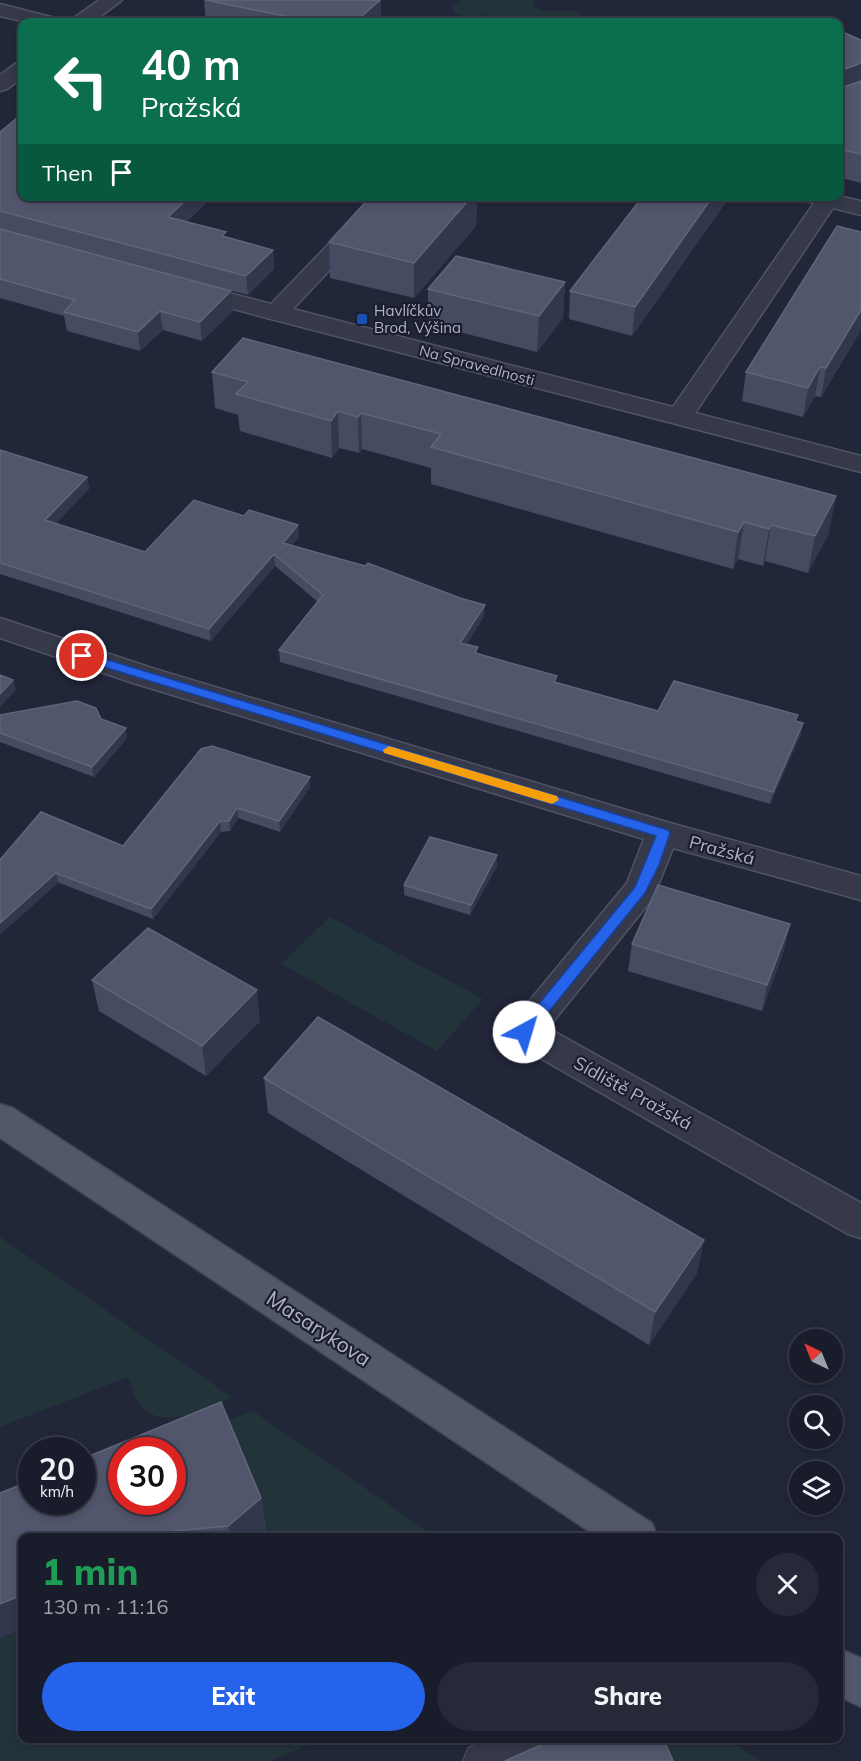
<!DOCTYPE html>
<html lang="en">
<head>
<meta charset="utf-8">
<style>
	body { margin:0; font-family:Mulish,sans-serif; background:#262937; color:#f1f3f6; height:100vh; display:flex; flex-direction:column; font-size:22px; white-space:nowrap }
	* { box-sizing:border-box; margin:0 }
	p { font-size:20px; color:#9fa1a9 }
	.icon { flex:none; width:33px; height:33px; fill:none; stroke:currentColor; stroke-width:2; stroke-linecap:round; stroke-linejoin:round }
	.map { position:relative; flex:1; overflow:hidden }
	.drawer { position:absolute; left:18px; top:1533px; width:825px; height:210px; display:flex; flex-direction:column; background:#191c2b; border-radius:12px; box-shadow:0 3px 9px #0003,0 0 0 2px #373a47 }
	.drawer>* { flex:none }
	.guide { position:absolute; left:18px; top:18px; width:825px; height:183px; border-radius:12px; box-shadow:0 3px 9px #0003,0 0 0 2px #373a47; background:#0b6e4f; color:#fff; overflow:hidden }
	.needle { width:39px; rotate:317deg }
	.controls { position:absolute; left:789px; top:1329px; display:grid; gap:12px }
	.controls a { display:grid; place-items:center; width:54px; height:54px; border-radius:50%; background:#191c2b; box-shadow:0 3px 9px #0003,0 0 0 2px #373a47; font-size:30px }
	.speed { position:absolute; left:18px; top:1437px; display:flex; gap:12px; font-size:30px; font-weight:700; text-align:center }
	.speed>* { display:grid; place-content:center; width:78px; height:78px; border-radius:50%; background:#191c2b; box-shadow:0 3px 9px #0003,0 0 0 2px #373a47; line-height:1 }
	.speed small { font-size:15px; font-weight:400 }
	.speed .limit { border:9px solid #d22; background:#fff; color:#111 }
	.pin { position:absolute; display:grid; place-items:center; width:51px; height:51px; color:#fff; margin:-26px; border:3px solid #fff; border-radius:50%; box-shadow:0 2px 6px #0007 }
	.me { position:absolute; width:66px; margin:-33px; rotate:39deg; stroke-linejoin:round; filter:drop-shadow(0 0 4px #0008) }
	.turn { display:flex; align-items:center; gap:21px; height:126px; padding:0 24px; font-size:27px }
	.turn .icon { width:78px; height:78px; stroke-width:2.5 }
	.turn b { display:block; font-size:42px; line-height:51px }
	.then { display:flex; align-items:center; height:57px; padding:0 24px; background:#0003; gap:12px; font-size:22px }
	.round { display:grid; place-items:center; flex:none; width:63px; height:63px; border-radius:32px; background:#262937 }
	.head { display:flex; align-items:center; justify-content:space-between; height:102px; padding:0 24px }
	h1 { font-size:36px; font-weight:800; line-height:45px; color:#1e9e55 }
	.primary-button { display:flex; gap:12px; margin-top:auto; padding:12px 24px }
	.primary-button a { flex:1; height:69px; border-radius:36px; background:#2563eb; color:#fff; font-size:24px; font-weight:800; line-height:69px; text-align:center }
	.primary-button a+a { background:#262937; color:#f1f3f6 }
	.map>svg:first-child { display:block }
	.green { fill:#23333a }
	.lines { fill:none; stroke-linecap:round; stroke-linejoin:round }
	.service-casing { stroke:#505364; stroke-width:2 }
	.minor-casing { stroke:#505364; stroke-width:3 }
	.primary-casing { stroke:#3e4253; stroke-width:3 }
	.service { fill:#35394a; fill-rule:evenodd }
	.minor { fill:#35394a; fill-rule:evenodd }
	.primary { fill:#53576a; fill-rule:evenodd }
	.wall { fill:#454b61 }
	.shaded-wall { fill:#32374c }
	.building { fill:#51566c; stroke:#60657a; stroke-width:1.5; fill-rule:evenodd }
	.route { fill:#2563eb; stroke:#184099; stroke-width:1.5 }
	.slow { fill:#f59e0b }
	.transit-dot { fill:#1a4fb4; stroke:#1a1e2e; stroke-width:2 }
	.labels { text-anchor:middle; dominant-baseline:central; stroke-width:4.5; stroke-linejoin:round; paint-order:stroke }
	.far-poi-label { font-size:15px; fill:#b0b3c6; stroke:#1a1e2e; text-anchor:start }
	.far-street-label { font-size:15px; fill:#b0b3c6; stroke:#1a1e2e }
	.street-label { font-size:18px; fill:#b0b3c6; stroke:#1a1e2e }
	.near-street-label { font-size:21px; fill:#b0b3c6; stroke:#1a1e2e }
</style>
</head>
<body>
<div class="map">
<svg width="861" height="1761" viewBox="0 0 861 1761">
	<rect width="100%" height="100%" fill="#212639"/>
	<path class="green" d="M462,0H532L534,4L532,6C536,8 541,10 546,11C561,13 579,5 586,22H519L510,18L490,19L484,15L469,18L455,14L452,7Z
		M330,917L483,999L437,1051L281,964Z
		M0,1237L233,1398C206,1408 161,1434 139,1403C133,1396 131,1385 128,1377L0,1427Z
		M253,1411L436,1537L22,1538V1738L323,1739L270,1761H0V1511L32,1502H172V1450H153Z
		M573,1738L728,1739L761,1761H520Z"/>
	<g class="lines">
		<defs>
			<path id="service" d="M492,1738H555L550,1751L524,1761H463L468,1748Z"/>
			<path id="minor" d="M99,0H122L93,22H71L74,18Z
				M0,4L55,18L58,22H26L0,16Z
				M22,62V78L7,89L0,91V75L15,64Z
				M375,196H399L293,309L673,407L814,203L803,201L800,196H838L861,201V215L833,208L695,413L861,456V472L267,318L181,295L178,290L181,285L190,283L271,304Z
				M0,618L155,669L663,821L861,876V900L673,848L653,898L548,1028L861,1203V1238L848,1234L512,1042L506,1032L512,1022L627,883L644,839L133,683L0,638Z"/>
			<path id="primary" d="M0,1104L13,1108L652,1523L658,1538H599L0,1138Z
				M838,1648L861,1658V1707L838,1696Z"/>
		</defs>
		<use href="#service" class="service-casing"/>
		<use href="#minor" class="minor-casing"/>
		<use href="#primary" class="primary-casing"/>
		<use href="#service" class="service"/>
		<use href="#minor" class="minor"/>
		<use href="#primary" class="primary"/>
	</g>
	<path class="wall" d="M204,0H381V22H206Z
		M838,30L861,40V183L838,177Z
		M0,132L213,196L186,222L227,238L273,250L274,269L248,295L107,258L233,311L202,341L163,330L140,351L67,331L64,316L0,298Z
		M371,196H477L476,226L414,298L330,278L329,242Z
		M730,196L632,336L569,319L570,291Z
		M861,232V330L821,397L815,396L803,417L742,401L746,372Z
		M565,282L563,318L537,352L428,324V289Z
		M212,372L829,533L808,573L765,561L763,566L738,559L733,569L431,484V468L362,449L359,453L339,448L332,458L240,431L238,415L215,408Z
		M0,450L87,477L89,489L55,524L145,552L299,537L292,545L484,616L467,644L478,653L557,682L658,711L798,715L796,721L803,723L801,734L770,804L280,662L279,650L318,602L275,566L211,641L0,574Z
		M0,715L101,719L127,738L94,777L0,742Z
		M310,777V787L280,832L238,818L230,831L221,832L153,919L0,860L123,846Z
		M497,855V866L470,915L404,895V885Z
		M790,924L784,950L762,1011L628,971L632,944Z
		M92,980L260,1021L206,1076L99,1011Z
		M264,1078L704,1240L697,1273L649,1345L268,1113Z
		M0,1493L261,1498L266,1529L255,1538H22V1628L0,1638Z"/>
	<path class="shaded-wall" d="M381,0V22H355Z
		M861,63V89L838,97L840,71Z
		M190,196H213L170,236L168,217Z
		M472,196H477L476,226L414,298V263Z
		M713,196H730L632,336L635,307Z
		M273,250L274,269L248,295L246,276Z
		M565,282L563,318L537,352L539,316Z
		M231,291L233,311L202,341L200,322Z
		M861,310V330L821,397L826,368Z
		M160,311L163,330L140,351L138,332Z
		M820,367L815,396L803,417L808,388Z
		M338,411L339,448L332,458L331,421Z
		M361,413L362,449L359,453L358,417Z
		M87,477L89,489L47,532L45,520Z
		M836,496L829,533L808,573L815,536Z
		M744,522L738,559L733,569L738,532Z
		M298,525L299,537L284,555L283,543Z
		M771,525L765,561L763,566L769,529Z
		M274,554L275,566L211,641L209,629Z
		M485,605L484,616L460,655V643Z
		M13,680L16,690L0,707V694Z
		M803,723L801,734L770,804L773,792Z
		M126,728L127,738L94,777L92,767Z
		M310,777V787L280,832L279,821Z
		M237,808L238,818L230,831L229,821Z
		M220,821L221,832L153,919L151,909Z
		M497,855V866L470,915L471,905Z
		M56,873L58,883L0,935V923Z
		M790,924L784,950L762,1011L767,985Z
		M257,990L260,1021L206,1076L202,1046Z
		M704,1240L697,1273L649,1345L655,1312Z
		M261,1498L266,1529L255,1538H230L228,1526Z
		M173,1531L174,1538H157Z
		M22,1595V1628L0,1638V1604Z"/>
	<path class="building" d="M206,0H380L355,22H314Z
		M816,20L822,22H809Z
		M838,30L861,40V63L840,71L841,88L861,81V154L838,149Z
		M22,114V196H190L168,217L226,232L222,236L273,250L246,276L0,211V132Z
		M371,196H472L414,263L329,242Z
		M643,196H713L635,307L570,291Z
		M837,226L861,232V310L826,368L820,367L808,388L746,372Z
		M0,229L231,291L200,322L160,311L138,332L64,312L75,300L0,279Z
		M456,256L565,282L539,316L428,289Z
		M243,338L836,496L815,536L771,525L769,529L744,522L738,532L431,447L441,434L361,413L358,417L338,411L331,421L236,394L248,382L212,372Z
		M0,450L87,477L45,520L145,552L194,500L244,516L249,510L298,525L283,543L365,566L368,563L460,598L485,605L460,643L478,647L475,653L557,676L554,682L658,711L674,681L798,715L795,721L803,723L773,792L279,650L323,595L274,554L209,629L0,563Z
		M0,675L13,680L0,694Z
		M77,701L96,708L101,719L126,728L92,767L0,733V715Z
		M212,746L310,777L279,821L237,808L229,821H220L151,909L56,873L0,923V860L41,812L123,846L201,749Z
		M430,837L497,855L471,905L404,885Z
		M658,885L790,924L767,985L632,944Z
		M148,928L257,990L202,1046L92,980Z
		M318,1017L704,1240L655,1312L264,1078Z
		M221,1402L261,1498L228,1526L173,1531L157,1538H22V1595L0,1604V1493L32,1480V1502H82V1459ZM122,1450H172V1502H122Z
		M557,1738H663L673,1761H505Z"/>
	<path class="route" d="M82,652L668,830L670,833L659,865L645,893L529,1036H519L517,1032L519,1028L635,887L656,836L78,659L76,656Z"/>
	<path class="slow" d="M389,746L557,796L559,800L552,804L384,753L383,750Z"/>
	<rect class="transit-dot" x="356" y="313" width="12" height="12" rx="3"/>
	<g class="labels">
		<g class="far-poi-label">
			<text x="374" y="310">Havlíčkův<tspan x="374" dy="17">Brod, Výšina</tspan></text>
		</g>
		<g class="far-street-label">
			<text transform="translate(477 365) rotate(15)">Na Spravedlnosti</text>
		</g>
		<g class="street-label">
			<text transform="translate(722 850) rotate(15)">Pražská</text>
			<text transform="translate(633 1093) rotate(29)">Sídliště Pražská</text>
		</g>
		<g class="near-street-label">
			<text transform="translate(319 1328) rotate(33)">Masarykova</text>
		</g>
	</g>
</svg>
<div class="controls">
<a><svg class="needle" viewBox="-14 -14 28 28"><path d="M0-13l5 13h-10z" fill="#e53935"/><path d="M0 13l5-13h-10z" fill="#9fa1a9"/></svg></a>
<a><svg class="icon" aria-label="search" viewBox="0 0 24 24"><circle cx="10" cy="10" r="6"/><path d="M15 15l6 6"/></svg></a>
<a><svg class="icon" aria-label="layers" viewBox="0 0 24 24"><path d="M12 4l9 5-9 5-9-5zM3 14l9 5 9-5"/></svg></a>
</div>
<div class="speed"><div>20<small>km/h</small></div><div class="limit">30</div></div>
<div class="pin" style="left:82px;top:656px;background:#d93025"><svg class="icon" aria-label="arrive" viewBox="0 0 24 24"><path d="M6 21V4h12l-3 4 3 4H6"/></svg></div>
<svg class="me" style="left:524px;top:1032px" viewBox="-20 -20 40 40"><circle r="19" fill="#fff"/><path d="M0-13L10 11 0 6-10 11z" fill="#2563eb"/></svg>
<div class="guide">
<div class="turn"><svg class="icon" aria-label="left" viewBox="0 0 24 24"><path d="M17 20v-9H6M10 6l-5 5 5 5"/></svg><div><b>40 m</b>Pražská</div></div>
<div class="then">Then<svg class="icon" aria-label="arrive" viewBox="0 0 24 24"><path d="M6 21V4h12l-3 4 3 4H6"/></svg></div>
</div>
<section class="drawer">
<div class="head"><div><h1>1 min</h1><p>130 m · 11:16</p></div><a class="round"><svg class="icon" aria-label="close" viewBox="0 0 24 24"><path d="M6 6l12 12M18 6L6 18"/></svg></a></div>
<div class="primary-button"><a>Exit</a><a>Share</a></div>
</section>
</div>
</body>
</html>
